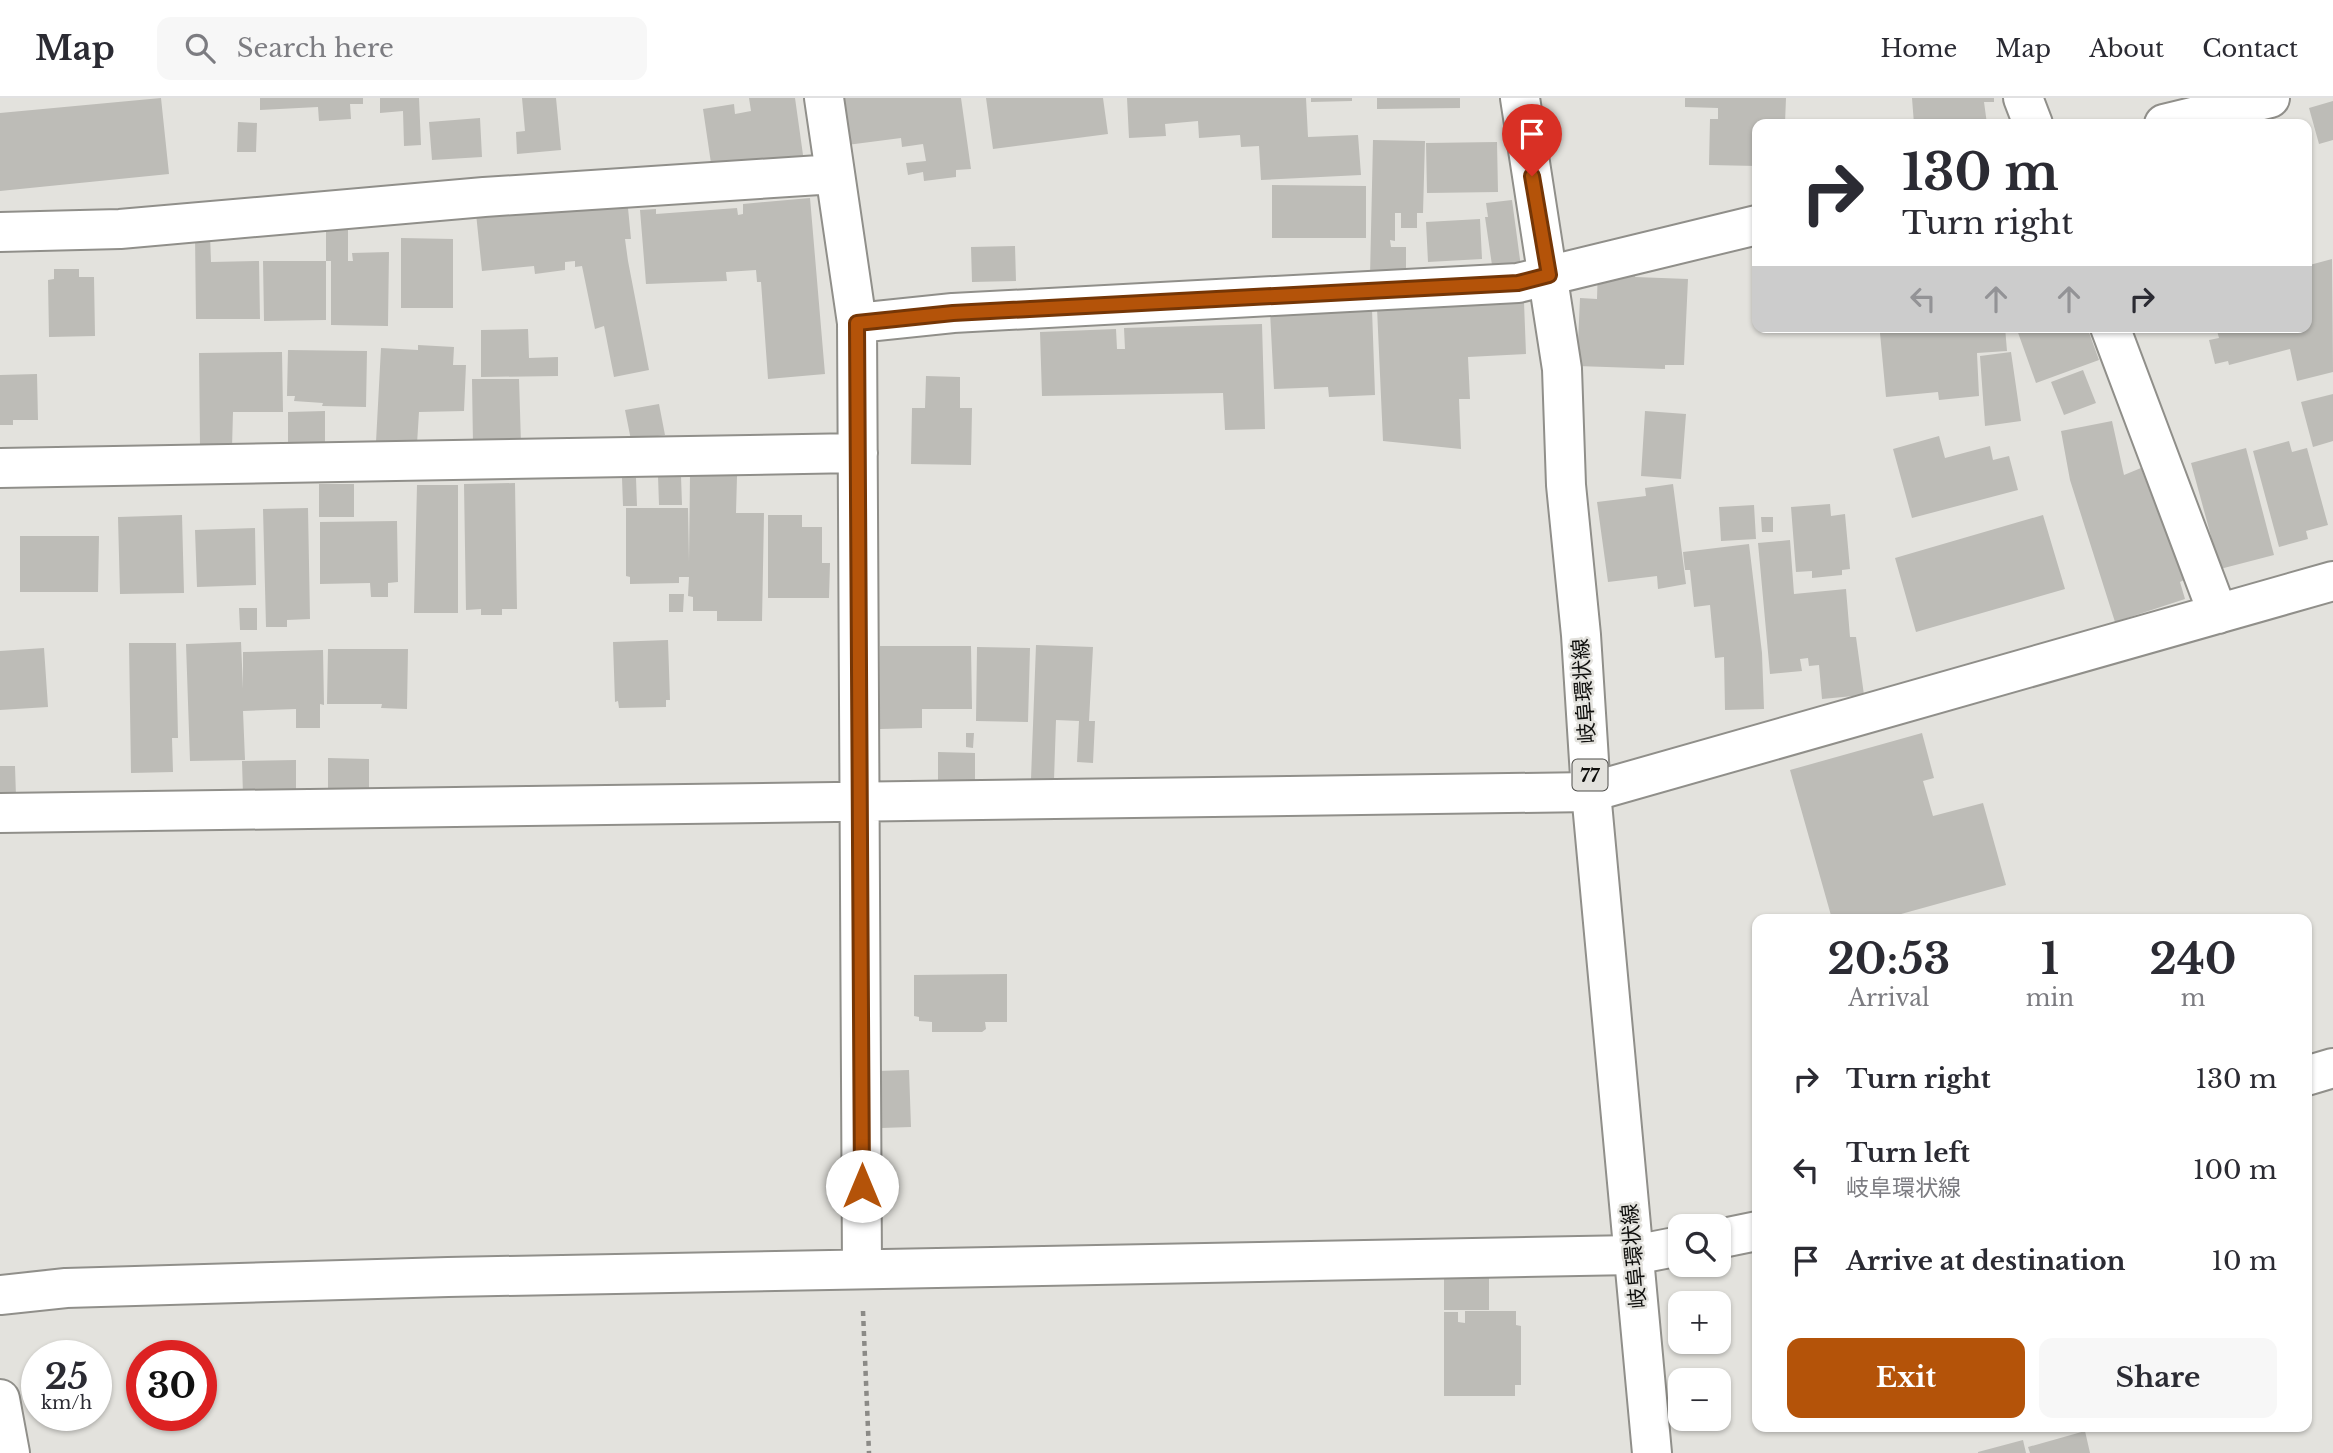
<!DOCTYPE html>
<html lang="en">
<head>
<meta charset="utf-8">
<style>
	body { margin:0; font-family:"Libre Baskerville","Noto Sans JP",serif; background:#f7f7f7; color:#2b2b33; height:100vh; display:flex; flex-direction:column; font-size:26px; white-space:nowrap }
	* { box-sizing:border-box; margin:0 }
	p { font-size:23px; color:#7c7c81 }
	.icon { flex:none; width:38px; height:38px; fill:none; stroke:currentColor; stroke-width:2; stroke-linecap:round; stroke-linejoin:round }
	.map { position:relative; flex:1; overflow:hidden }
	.drawer { position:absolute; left:1752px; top:816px; width:560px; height:518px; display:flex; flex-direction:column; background:#fff; border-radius:14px; box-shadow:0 2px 5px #0004 }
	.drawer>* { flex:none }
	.top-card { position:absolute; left:1752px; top:21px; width:560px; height:214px; border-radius:14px; box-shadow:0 2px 5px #0004; background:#fff; color:#2b2b33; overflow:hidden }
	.fabs { position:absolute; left:1668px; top:1116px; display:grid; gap:14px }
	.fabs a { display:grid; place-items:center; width:63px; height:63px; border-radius:14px; background:#fff; box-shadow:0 2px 5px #0004; font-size:35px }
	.speed { position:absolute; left:21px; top:1242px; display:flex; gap:14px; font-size:35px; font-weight:700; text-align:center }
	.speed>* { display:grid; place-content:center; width:91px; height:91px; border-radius:50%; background:#fff; box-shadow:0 2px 5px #0004; line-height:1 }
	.speed small { font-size:18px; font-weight:400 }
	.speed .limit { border:10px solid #d22; background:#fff; color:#111 }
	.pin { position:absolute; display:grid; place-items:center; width:60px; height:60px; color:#fff; margin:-72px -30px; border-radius:50% 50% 50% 0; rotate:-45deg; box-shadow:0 0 7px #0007 }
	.pin .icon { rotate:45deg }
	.me { position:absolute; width:77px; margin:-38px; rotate:0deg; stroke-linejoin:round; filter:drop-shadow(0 0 5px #0008) }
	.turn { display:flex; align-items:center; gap:24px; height:147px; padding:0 35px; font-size:32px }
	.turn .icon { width:91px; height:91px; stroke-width:2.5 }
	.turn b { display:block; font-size:49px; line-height:60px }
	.lanes { display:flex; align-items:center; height:66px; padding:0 35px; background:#0003; justify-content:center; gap:35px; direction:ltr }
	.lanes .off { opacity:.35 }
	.eta { display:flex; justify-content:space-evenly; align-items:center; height:119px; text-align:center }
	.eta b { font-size:42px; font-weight:700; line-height:49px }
	.cta { display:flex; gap:14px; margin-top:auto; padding:14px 35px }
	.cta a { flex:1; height:80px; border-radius:14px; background:#b45309; color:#fff; font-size:28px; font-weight:700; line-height:80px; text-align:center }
	.cta a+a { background:#f7f7f7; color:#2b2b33 }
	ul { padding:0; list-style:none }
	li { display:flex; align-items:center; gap:21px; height:91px; padding:0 35px }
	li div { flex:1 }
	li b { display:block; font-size:26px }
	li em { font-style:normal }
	header { display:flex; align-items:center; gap:42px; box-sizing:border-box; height:98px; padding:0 35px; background:#fff; border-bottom:2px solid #e1e1e2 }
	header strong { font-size:33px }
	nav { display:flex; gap:38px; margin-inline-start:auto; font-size:24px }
	.search { width:490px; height:63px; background:#f7f7f7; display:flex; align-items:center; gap:18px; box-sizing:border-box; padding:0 24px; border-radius:14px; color:#7c7c81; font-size:26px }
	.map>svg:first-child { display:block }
	.building { fill:#bdbcb7 }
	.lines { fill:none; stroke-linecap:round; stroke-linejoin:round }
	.minor-casing { stroke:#908f8a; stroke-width:42 }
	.major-casing { stroke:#908f8a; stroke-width:42 }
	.path { stroke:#8b8a86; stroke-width:4.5; stroke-dasharray:5 5; stroke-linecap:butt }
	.minor { stroke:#fff; stroke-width:38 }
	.major { stroke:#fff; stroke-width:38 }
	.route-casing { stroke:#753606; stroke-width:18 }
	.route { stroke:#b45309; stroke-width:12 }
	.labels { text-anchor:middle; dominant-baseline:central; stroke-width:5; stroke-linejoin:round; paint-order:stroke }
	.shield { fill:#e3e2dd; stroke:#4f4e4b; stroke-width:2 }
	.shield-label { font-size:19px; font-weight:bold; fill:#0f0f0d }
	.street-label { font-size:21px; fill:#0f0f0d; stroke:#e3e2dd }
</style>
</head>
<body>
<header>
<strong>Map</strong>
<div class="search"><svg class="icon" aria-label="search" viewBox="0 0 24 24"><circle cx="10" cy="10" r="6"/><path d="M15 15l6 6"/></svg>Search here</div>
<nav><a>Home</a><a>Map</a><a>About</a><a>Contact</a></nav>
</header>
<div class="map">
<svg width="2333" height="1355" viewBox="0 0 2333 1355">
	<rect width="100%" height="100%" fill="#e3e2dd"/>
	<path class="building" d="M161,0L169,76L0,93V15Z
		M260,0H363V6H350L351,21L319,23L318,9L260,12Z
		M380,0H419L421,47L404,48L403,13L380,15Z
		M522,0H556L561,52L517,56L516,34L525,33Z
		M749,0H795L804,64L712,72L703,11L734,6L735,16L751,13Z
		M840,0H961L971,71L956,72V79L924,83L923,74L908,77L906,65L926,63L923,46L902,49L901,40L847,47Z
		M986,0H1103L1108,36L993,51Z
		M1127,0H1306L1308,39L1358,37L1361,77L1261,82L1259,48L1241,49L1240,37L1199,40L1198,23L1165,26L1166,38L1129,40Z
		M1311,0H1352V3L1311,4Z
		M1377,0H1460V10L1377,11Z
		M1685,0H1786L1785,25L1758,24L1757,68L1709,67L1710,21H1718V10L1685,9Z
		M1912,0H1994V4H1984L1987,26H1914Z
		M2333,3V42L2319,46L2309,10Z
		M480,20L482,59L432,62L429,24Z
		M238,24L257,25L256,54H237Z
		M1373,42L1425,43L1423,115H1417V130H1401V115H1395V143L1390,142L1391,149H1406V179H1370Z
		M1497,44L1498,94L1427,95L1426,45Z
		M1272,87L1366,88V140H1272Z
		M603,99L628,110L631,141H625L628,163L649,272L614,279L604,228L595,231L582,168L575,169V163L565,164V172L535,176L534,168L482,173L475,106Z
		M810,100L825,276L768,281L761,184H757L756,172L726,174L727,183L646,186L640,112L656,111V116L737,110L738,117L743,116V106Z
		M1512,102L1521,169L1493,174L1485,119H1488L1486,105Z
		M1480,121L1482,161L1428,164L1426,124Z
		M326,123H348V163H353L352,155L389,154L388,228L331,227V163H326Z
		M195,137H210L211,164L259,163L260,221H196Z
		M401,140L453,141V210H401Z
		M1015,148L1016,183L972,184L971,149Z
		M2332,161L2333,274L2297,283L2290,251L2229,267L2228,263L2215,266L2209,242L2219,240L2216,229H2306V168Z
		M263,163H326V222L264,223Z
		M1636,164L1635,179L1688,181L1684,267H1665V271L1577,268L1580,200L1597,201L1598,167Z
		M54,171H79V179H94L95,238L49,239L48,182L54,181Z
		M1524,204L1526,256L1468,259L1470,301H1459L1461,351L1383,343L1377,210Z
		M1372,211L1375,297L1329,299L1328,289L1274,291L1270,214Z
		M1262,226L1265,331L1225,332L1223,295L1042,298L1040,234L1116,231L1117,251H1125L1124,230Z
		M1933,229H2005L2007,253L1977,255L1979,298L1939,302L1938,294L1886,299L1880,235Z
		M2016,229H2087L2099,262L2036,285Z
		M528,231L529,260L558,259V278L481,279V232Z
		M418,247L454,249L453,267H466L464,313L419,314L417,346L376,344L381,250L418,252Z
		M288,252L367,253L366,309L322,308L323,305L294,303L295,298H287Z
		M282,254L283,314H233L232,350H200L199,255Z
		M2011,254L2021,323L1985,328L1980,258Z
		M2083,272L2096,305L2064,317L2051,284Z
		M37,276L38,322H13V327H0V277Z
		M926,278L960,279V310H972L971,367L911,366L912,310H925Z
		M472,281H519L521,346L473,347Z
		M2333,296V343L2313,349L2301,304Z
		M659,306L665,337L631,342L625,312Z
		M325,313V347H288V314Z
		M1645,313L1686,316L1681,381L1641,378Z
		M2112,323L2124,377L2141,370L2184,482L2180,484L2185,501L2115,524L2070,382L2061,333Z
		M1939,338L1945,360L1990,348L1993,362L2009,358L2018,392L1912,420L1893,351Z
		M2289,343L2292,354L2307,350L2328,427L2306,433L2308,441L2279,449L2253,353Z
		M2246,350L2274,457L2220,471L2191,365Z
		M690,377L737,378L736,415H764L762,523H717V513H693V499L688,498L689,479H679V485L630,486V479L626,478V410H688L689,464Z
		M658,378H681L682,407H659Z
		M622,380H636L637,408H623Z
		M515,385L517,511H502V517H481V511L466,512L464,386Z
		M319,386H354V419H319Z
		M1673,386L1686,486L1658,491L1657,478L1608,484L1597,404L1646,398L1645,390Z
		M417,387H458V515H414Z
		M1830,406L1831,418L1845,416L1850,471L1842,472V477L1812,480V473L1796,474L1791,409Z
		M1754,407L1756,441L1721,443L1719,409Z
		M308,410L310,521L287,522V529H266L263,411Z
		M182,417L184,495L120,496L118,419Z
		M768,417H802V429H822V465H830L829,500H768Z
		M2043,417L2065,491L1916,534L1895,460Z
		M1761,419H1773V434H1762Z
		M397,423L398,484L388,485V499H371L370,485L320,486V424Z
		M255,430L256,487L197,489L195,432Z
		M20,438H99L98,494H20Z
		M1790,442L1794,496L1846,491L1850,539H1856L1864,597L1822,601L1819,567L1809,568L1808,560L1800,561L1802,573L1770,576L1758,445Z
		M1749,446L1762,555L1764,611L1725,612L1724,559L1715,560L1710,507L1694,509L1690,472H1685L1683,454Z
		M669,496H684L683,514H669Z
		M239,510H257V532H240Z
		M668,542L670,602H666V609L619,610L618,603L615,604L613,544Z
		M241,544L243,591V554L323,552L324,607L320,606V630H296V611L243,613L245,662L190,663L186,546Z
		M129,545H176L178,640H172L173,674L131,675Z
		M1036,547L1093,549L1089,623H1095L1093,665L1077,664L1079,623L1056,622L1054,682L1031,681Z
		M880,548H971L972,611H922V630L880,631Z
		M977,549L1030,550L1028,624L976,623Z
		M44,550L48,609L0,612V553Z
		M328,551H408L407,611L381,610L382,606H327Z
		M966,635H974L973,650L966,649Z
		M1922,635L1934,680L1923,683L1933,718L1983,705L2006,787L1883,821H1832L1790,672Z
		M938,654L975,655V687L938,686Z
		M328,660L369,661V694H328Z
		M296,662V697H243L242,663Z
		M0,668H15L16,699L0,700Z
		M1007,876V924H985L986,931L982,934H932V924L919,923V919L914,918V877Z
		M909,972L911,1029L881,1030L878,973Z
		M1444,1173H1489V1212H1444Z
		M1465,1213H1516V1227L1521,1228V1287H1515V1298H1444V1214H1458V1224L1465,1225Z
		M2085,1333L2090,1355H2030L2028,1349Z
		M2023,1342L2026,1355H1978V1354Z"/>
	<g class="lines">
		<defs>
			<path id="minor" d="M824,0L857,225L862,1170
				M2023,0L2033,26
				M2164,26L2270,0
				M0,134L120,131L484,99L835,76
				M857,225L953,215L1518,185L1757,127
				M2110,229L2218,516
				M0,370L858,355
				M0,715L1591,694L2333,483
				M2306,978L2333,970
				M1718,1141L1757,1133
				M0,1197L66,1190L448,1179L1634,1157L1680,1148
				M0,1301L10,1355"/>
			<path id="major" d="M1520,0L1562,271L1566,387L1581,537L1591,694L1652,1355"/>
		</defs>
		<use href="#minor" class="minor-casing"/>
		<use href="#major" class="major-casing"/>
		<path class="path" d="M863,1213L869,1355"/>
		<use href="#minor" class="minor"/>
		<use href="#major" class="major"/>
	</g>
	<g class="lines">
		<defs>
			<path id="route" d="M862,1088L857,225L953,215L1518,185L1549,177L1532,78"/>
		</defs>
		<use href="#route" class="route-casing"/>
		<use href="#route" class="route"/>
	</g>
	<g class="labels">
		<rect class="shield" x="1572.5" y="661.5" width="35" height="31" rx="5"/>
		<g class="shield-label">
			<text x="1590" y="677">77</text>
		</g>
		<g class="street-label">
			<text transform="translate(1584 593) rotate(-94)">岐阜環状線</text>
			<text transform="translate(1634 1158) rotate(-95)">岐阜環状線</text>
		</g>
	</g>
</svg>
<div class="fabs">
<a><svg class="icon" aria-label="search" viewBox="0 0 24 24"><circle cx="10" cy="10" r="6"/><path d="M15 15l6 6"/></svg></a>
<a>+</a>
<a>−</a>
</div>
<div class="speed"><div>25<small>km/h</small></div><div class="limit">30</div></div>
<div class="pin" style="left:1532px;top:78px;background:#d93025"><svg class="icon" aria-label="arrive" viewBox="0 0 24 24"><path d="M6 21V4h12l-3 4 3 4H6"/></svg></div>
<svg class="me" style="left:862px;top:1088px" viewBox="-20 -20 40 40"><circle r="19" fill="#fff"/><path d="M0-13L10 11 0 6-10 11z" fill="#b45309"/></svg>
<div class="top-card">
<div class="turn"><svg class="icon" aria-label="right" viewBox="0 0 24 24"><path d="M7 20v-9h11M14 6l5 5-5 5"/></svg><div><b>130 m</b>Turn right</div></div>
<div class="lanes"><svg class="icon off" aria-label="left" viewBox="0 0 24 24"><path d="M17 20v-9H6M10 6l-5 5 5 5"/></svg><svg class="icon off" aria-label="ahead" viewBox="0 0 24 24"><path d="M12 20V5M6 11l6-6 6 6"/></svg><svg class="icon off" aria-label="ahead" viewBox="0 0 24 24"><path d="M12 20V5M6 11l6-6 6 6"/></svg><svg class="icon" aria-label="right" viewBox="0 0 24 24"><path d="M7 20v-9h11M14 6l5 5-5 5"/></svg></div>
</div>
<section class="drawer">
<div class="eta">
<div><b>20:53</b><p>Arrival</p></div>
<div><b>1</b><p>min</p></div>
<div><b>240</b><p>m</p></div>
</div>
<ul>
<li><svg class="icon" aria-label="right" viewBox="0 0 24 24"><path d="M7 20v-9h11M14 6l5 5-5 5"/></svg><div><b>Turn right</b></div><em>130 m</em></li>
<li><svg class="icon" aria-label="left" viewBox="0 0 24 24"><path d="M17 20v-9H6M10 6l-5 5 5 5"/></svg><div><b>Turn left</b><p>岐阜環状線</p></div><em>100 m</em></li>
<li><svg class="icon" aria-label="arrive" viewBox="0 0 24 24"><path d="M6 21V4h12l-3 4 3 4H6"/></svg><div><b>Arrive at destination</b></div><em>10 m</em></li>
</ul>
<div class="cta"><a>Exit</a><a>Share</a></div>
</section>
</div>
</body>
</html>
